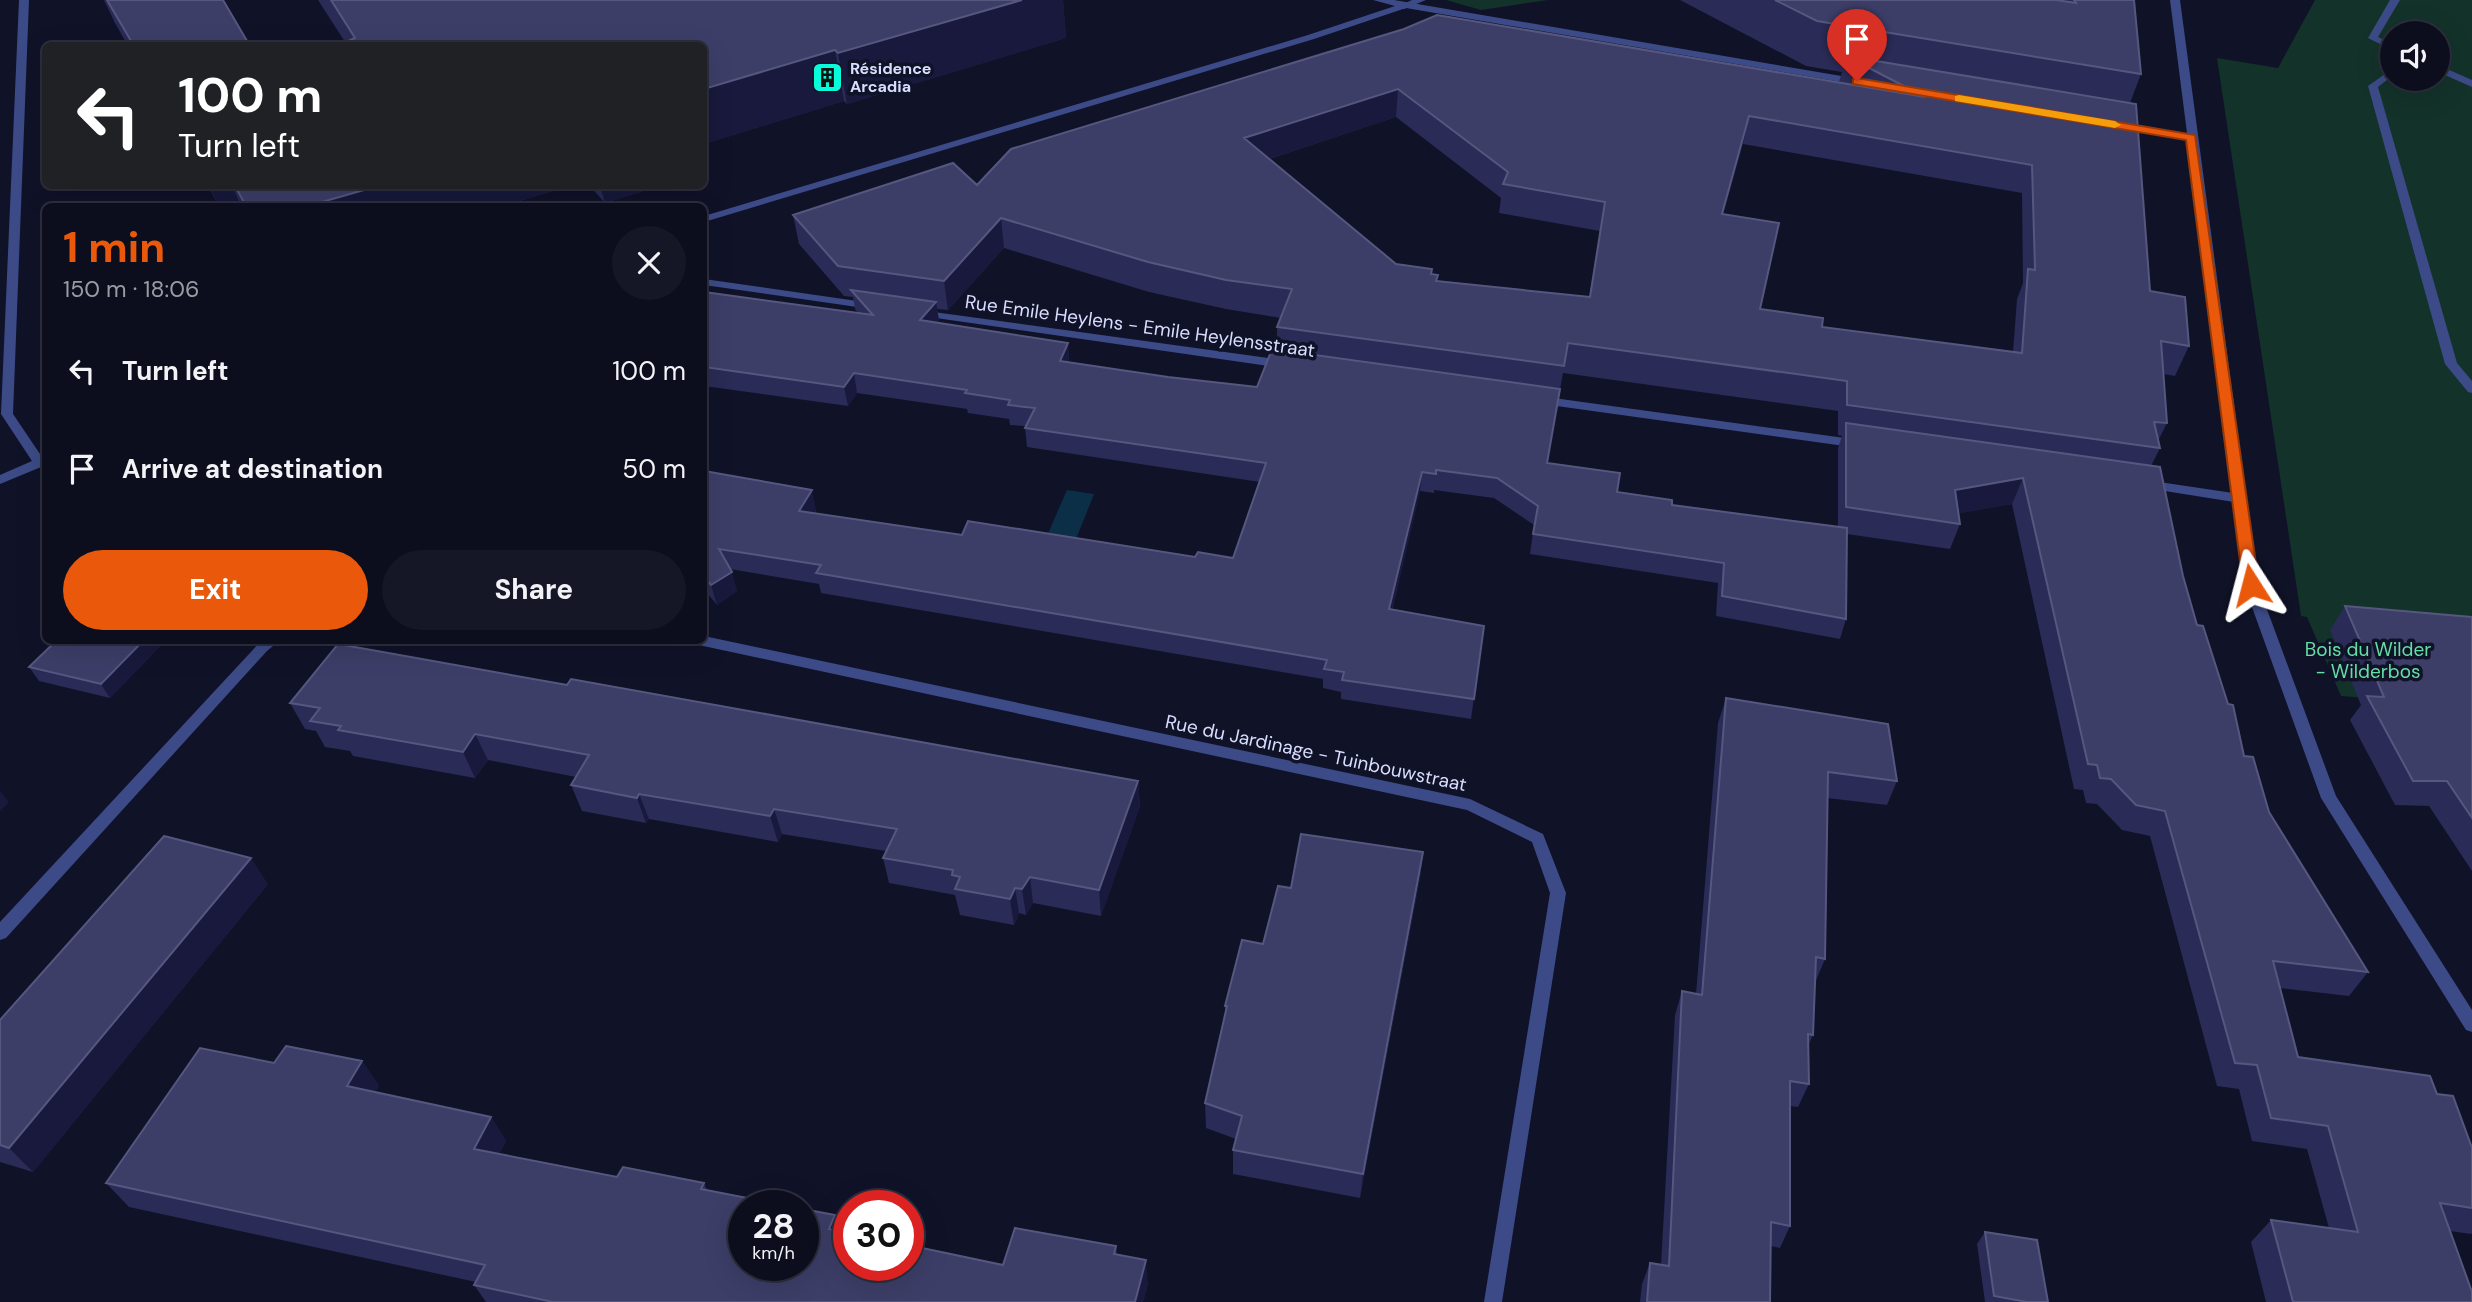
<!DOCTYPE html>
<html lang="en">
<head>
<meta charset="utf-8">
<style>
	body { margin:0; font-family:"DM Sans",sans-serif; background:#151727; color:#f1f3f6; height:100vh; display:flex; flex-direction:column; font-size:26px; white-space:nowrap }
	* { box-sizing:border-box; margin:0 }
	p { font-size:23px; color:#9a9ca4 }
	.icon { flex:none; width:38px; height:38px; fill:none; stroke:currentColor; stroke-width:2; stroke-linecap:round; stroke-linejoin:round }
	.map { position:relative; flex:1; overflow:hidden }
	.panel { position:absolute; left:42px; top:203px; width:665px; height:441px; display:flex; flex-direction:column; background:#0c0e1e; border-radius:10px; box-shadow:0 7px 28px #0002,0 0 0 2px #2c2e3c }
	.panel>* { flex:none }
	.top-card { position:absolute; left:42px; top:42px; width:665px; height:147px; border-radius:10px; box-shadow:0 7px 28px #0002,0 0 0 2px #2c2e3c; background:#202124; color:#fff; overflow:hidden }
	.buttons { position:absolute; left:2380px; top:21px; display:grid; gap:14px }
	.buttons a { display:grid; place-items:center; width:70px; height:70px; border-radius:50%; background:#0c0e1e; box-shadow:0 7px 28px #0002,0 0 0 2px #2c2e3c; font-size:35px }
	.speed { position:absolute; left:728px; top:1190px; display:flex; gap:14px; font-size:35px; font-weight:700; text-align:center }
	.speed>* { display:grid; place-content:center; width:91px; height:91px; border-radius:50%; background:#0c0e1e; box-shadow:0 7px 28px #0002,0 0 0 2px #2c2e3c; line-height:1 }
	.speed small { font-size:18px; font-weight:400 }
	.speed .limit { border:10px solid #d22; background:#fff; color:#111 }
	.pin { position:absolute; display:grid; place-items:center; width:60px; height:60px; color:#fff; margin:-72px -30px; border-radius:50% 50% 50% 0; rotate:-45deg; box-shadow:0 0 7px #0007 }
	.pin .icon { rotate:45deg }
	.me { position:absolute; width:77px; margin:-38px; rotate:351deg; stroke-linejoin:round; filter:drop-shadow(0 0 5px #0008) }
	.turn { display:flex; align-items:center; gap:24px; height:147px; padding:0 21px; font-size:32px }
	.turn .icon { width:91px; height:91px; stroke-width:2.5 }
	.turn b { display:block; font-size:49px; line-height:60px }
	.round { display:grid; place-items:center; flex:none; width:74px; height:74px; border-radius:37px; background:#151727 }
	.head { display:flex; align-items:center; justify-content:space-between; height:119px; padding:0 21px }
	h1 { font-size:42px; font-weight:700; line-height:52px; color:#ea580c }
	.cta { display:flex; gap:14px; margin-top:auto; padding:14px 21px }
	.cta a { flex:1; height:80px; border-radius:42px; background:#ea580c; color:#fff; font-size:28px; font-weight:700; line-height:80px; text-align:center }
	.cta a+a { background:#151727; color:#f1f3f6 }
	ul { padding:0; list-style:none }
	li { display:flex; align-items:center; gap:21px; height:98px; padding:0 21px }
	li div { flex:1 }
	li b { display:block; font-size:26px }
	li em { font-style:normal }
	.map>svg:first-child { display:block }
	.green { fill:#13322a; fill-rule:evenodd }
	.water { fill:#0b2f47 }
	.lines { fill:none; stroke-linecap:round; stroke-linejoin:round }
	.service { fill:#3c4b87; fill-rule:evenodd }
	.minor { fill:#3c4b87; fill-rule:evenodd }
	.wall { fill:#2a2b56; fill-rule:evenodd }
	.shaded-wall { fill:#18193c }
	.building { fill:#3d3e68; stroke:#55577f; stroke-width:2; fill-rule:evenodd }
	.route { fill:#ea580c; stroke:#983908; stroke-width:2 }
	.slow { fill:#f59e0b }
	.labels { text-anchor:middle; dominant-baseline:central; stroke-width:7; stroke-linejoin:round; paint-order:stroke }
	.far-poi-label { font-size:16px; font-weight:bold; fill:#d8ddfe; stroke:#101228; text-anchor:start }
	.street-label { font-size:19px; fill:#d8ddfe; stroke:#101228 }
	.park-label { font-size:19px; fill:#64dfa4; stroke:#101228 }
</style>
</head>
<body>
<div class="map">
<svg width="2472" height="1302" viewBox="0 0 2472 1302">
	<rect width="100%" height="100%" fill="#101228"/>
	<path class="green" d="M1446,0H1548L1481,10Z
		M2315,0H2472V706L2341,696L2307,617L2301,616L2217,58L2278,68ZM2392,33H2438V79H2392Z"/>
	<path class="water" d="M1067,490L1094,494L1072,549L1043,545Z"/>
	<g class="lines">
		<path class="service" d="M1412,0H1426L1404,9L1399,6Z
			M2390,0H2400L2378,37L2392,44V50L2368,38Z
			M2438,65L2472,80V87L2438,72Z
			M2392,69V76L2378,87L2457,363L2472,381V393L2468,392L2445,364L2368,86Z"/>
		<path class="minor" d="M19,0H29L13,414L42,457L46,456V465L0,484V475L32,461L1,414Z
			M1373,0H1394L1859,79L1864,82L1859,85L1406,8L1314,39L704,222V216L1308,35L1395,6Z
			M2170,0H2180L2258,585L2336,796L2472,1010V1032L2466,1030L2321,798L2244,585L2234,502L2146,488L2140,484L2146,480L2233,493L2188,140L2121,129L2116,126L2121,123L2187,133Z
			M704,279L871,303L877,306L871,309L704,285Z
			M919,310L1283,360L1289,364L1283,368L915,315V311Z
			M1539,396L1859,440L1865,444L1859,448L1535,403L1533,400L1535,397Z
			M704,636L1470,799L1543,834L1566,893L1502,1302H1484L1550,893L1532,842L1467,810L694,644L692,640H704Z
			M262,640H280L267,651L6,938L0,940V922Z"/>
	</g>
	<path class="wall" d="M104,0H223L250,46H128L115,23Z
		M318,0H1063L1066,38L847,104L844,101L704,144V46L345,42Z
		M1680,0H2134L2141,74L2130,103L2150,291L2189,346L2175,376L2163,374L2167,423L2158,441L2160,448L2151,466L2197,625L2244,756L2269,812L2368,972L2349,996L2280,988L2298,1057L2437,1094L2472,1148V1233L2471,1234L2450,1231L2472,1302H2266L2251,1242L2271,1220L2329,1228L2307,1149L2252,1141L2239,1089L2217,1086L2150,836L2122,830L2097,804L2086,803L2083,790L2074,789L2012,504L1959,513L1960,524L1950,549L1847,534L1846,619L1840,639L1716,616L1718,583L1530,554L1534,525L1494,498L1434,490V493L1420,491L1392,610L1484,626L1471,719L1341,699V692L1323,688V679L821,593L819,584L730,569L737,591L717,605L704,589V471L816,510L815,513L962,535L1195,557L1233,558L1260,482L1027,447L1025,428V426L1010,425L1009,419L968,413L967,409L857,393L848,406L704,386V292L858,313L855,309L853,297L844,296L799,244L793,215L977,185L1404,29L1839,82L1842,72L1806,66ZM1396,117L1501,198L1499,213L1600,231L1590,297L1437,282L1438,275L1432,274L1396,264L1269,159ZM1743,144L2022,193L2023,283L2017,299L2013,352L1822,327L1760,309L1723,214ZM1004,248L1149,292L1226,309L1281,318L1277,327V349L1257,387L1168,377L1069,362L1068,343L937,322L939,321L937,309L948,310ZM1563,373L1838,411V435L1842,436L1838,448V527L1672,505L1617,492L1547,463Z
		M208,186H570L503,206H242L240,203L226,206H219Z
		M590,186H655L656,187L605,203Z
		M2345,606L2472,617V871L2429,806L2395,805L2350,720L2361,705L2330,630Z
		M57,640H166L110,698L39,681L29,667Z
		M567,685L1138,781L1140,806L1101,916L1033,903L1026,915L1019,913L1014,925L960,915L955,895L889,883L883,858L886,851L782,834L778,842L649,819L646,823L582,811L571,785L576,777L488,760L475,778L353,756L350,751L325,747L316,731L305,729L290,703Z
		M1726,698L1897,781L1887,805L1827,798L1825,959L1815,983L1813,1035L1808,1046L1809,1084L1798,1107L1790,1106V1226L1780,1248L1771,1246L1770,1302H1640L1642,1284L1650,1263L1661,1265L1675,1015L1682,991L1696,994L1718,723Z
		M1423,852L1420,878L1360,1198L1233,1174V1150L1236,1139L1206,1128L1205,1103L1225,1016V1006L1263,944L1291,888Z
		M268,884L33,1172L0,1162V1020Z
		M362,1061L379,1086L375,1092L491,1117L506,1141L499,1154L617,1177L704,1183L707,1190L841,1231L1003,1265L1116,1246L1117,1255L1148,1283L1143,1302H486L474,1285L476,1282L129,1207L106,1183L274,1063Z
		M1985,1232L2048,1302H1985L1977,1244Z"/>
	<path class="shaded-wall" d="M1022,0H1063L1066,38L847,104L838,53Z
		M835,50L844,101L704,144V89Z
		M1398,89L1396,117L1244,167V138Z
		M1749,116L1743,144L1715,243L1722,214Z
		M209,186H232L240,203L226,206H219Z
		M378,186H570L503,206H308Z
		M600,186H655L656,187L605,203Z
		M1001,218L1004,248L948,310L944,281Z
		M936,302L939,321L922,339L920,320Z
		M1068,343L1069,363L1060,361Z
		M854,373L857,393L848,406L844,387Z
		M1422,472L1420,491L1387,629L1389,609Z
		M2023,478L2012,504L1946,516L1955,490Z
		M812,490L816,510L803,530L799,511Z
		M732,572L737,591L717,605L711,585Z
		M144,640H166L110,698L101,684Z
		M475,734L488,760L475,778L463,752Z
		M1138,781L1140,806L1101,916L1099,890Z
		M0,791L9,802L0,811Z
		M639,794L649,819L646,823L637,798Z
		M774,809L782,834L778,842L770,816Z
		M1423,852L1420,878L1360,1198L1363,1174Z
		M251,858L268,884L33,1172L9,1148Z
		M1030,877L1033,903L1026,915L1022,889Z
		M1015,888L1019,913L1014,925L1010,899Z
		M362,1061L379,1086L364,1110L347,1086Z
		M491,1117L506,1141L489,1173L474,1149Z
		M835,1215L843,1238L829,1229Z
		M1146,1260L1148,1283L1143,1302H1135Z"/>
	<path class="building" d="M107,0H223L250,46H134Z
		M331,0H1022L838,53L835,50L704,89V46H337L355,38Z
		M1775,0H2056L2076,3L2074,0H2134L2141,74L1817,21Z
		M1437,15L1925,97L1846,56L2136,104L2150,291L2185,297L2189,346L2161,341L2167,423L2154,422L2160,448L1847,405V381L1568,343L1564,366L1277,327L1292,289L1226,280L1148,262L1001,218L944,281L838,266L793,215L953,163L977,185L1011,149L1404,29ZM1398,89L1508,172L1503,184L1605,202L1590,297L1436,281L1438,275L1431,274L1432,269L1396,264L1244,138ZM1749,116L2032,165L2035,270L2028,269L2022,353L1822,327L1823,318L1760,309L1779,223L1722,214Z
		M235,186H378L308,206H246Z
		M851,290L936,302L920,320L1068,343L1060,361L1168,377L1257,387L1272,349L1560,389L1547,463L1620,473L1617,492L1672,500V505L1847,528L1846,619L1722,596L1724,563L1533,534L1538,506L1497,478L1436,470V474L1422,472L1389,609L1484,626L1474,699L1342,680L1344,672L1324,669L1327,660L816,573L821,565L719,549L732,572L711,585L704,576V471L812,490L799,511L962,535L968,521L1195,557L1198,552L1233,558L1266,463L1025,428L1035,408L1008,405L1010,400L965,393L967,390L854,373L844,387L704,367V292L873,315Z
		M1846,423L2160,467L2183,576L2197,625L2203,626L2228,704L2233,705L2244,756L2253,757L2269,812L2368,972L2273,961L2298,1057L2430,1076L2437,1094L2453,1096L2472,1148V1208L2440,1203L2472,1292V1302H2293L2271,1220L2358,1232L2328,1126L2271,1118L2257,1065L2235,1063L2165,811L2136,805L2111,779L2100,778L2097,765L2088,764L2023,478L1955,490L1960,524L1846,507Z
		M2345,606L2472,617V818L2447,781H2413L2367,696L2384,697Z
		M57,640H144L101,684L29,667Z
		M338,644L567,685L571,679L1138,781L1099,890L1030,877L1022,889L1015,888L1010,899L955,889L960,877L952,875L953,870L883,858L897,829L774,809L770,816L639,794L637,798L571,785L589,755L475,734L463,752L338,730L341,726L310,721L320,708L290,703Z
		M1726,698L1888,724L1897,781L1828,772L1825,959L1816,957L1813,1035L1808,1034L1809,1084L1790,1081V1226L1771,1222L1770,1302H1647L1650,1263L1669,1266L1682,991L1702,995Z
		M1301,834L1423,852L1363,1174L1233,1150L1242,1116L1205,1103L1227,1006H1225L1242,940L1263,944L1278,886L1291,888Z
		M164,836L251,858L9,1148L0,1145V1020Z
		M286,1046L362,1061L347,1086L491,1117L474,1149L617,1177L623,1167L704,1183L701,1189L788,1206H744V1265H803V1209L835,1215L829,1229L849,1233V1265H908V1245L1003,1265L1015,1228L1116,1246L1114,1254L1146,1260L1135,1302H553L474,1285L485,1265L106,1183L200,1048L274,1063Z
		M1985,1232L2037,1240L2048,1302H2027L1994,1296Z"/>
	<path class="route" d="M1857,78L2195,135L2259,585L2256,588L2251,590L2243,585L2186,140L1853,84V79Z"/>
	<path class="slow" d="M1959,95L2115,121L2121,125L2115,128L1955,101V96Z"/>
	<defs>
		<symbol id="building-square" viewBox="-11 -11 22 22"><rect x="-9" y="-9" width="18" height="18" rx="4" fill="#07fcdc" stroke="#101228"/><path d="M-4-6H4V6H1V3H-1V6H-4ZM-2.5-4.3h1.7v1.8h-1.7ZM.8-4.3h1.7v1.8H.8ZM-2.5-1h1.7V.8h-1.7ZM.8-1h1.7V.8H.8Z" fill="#111"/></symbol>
	</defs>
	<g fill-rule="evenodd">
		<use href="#building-square" x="810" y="60" width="35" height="35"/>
	</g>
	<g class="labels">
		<g class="far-poi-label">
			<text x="850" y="68">Résidence<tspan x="850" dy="18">Arcadia</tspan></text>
		</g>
		<g class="street-label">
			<text transform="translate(1140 326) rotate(8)">Rue Emile Heylens - Emile Heylensstraat</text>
			<text transform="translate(1316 753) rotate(12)">Rue du Jardinage - Tuinbouwstraat</text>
		</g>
		<g class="park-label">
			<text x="2368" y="649">Bois du Wilder<tspan x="2368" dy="22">- Wilderbos</tspan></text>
		</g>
	</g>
</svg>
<div class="buttons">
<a><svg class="icon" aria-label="sound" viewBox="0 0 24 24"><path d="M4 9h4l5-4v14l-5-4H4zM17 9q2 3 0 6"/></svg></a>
</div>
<div class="speed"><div>28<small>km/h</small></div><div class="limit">30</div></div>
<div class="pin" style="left:1857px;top:81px;background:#d93025"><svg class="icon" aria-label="arrive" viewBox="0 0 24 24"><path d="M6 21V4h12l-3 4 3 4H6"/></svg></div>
<svg class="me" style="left:2251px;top:585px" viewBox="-20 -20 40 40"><path d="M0-17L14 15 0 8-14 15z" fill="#ea580c" stroke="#fff" stroke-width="4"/></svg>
<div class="top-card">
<div class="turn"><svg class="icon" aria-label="left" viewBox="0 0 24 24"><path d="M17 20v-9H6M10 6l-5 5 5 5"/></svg><div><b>100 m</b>Turn left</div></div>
</div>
<section class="panel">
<div class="head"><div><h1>1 min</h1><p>150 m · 18:06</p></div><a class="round"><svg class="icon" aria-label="close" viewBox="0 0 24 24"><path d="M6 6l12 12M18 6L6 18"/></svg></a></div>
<ul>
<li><svg class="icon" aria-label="left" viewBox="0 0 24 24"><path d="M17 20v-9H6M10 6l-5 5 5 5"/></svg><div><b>Turn left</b></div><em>100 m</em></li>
<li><svg class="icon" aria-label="arrive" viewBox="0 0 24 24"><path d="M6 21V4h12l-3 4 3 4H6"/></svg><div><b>Arrive at destination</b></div><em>50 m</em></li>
</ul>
<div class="cta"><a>Exit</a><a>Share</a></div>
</section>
</div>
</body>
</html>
